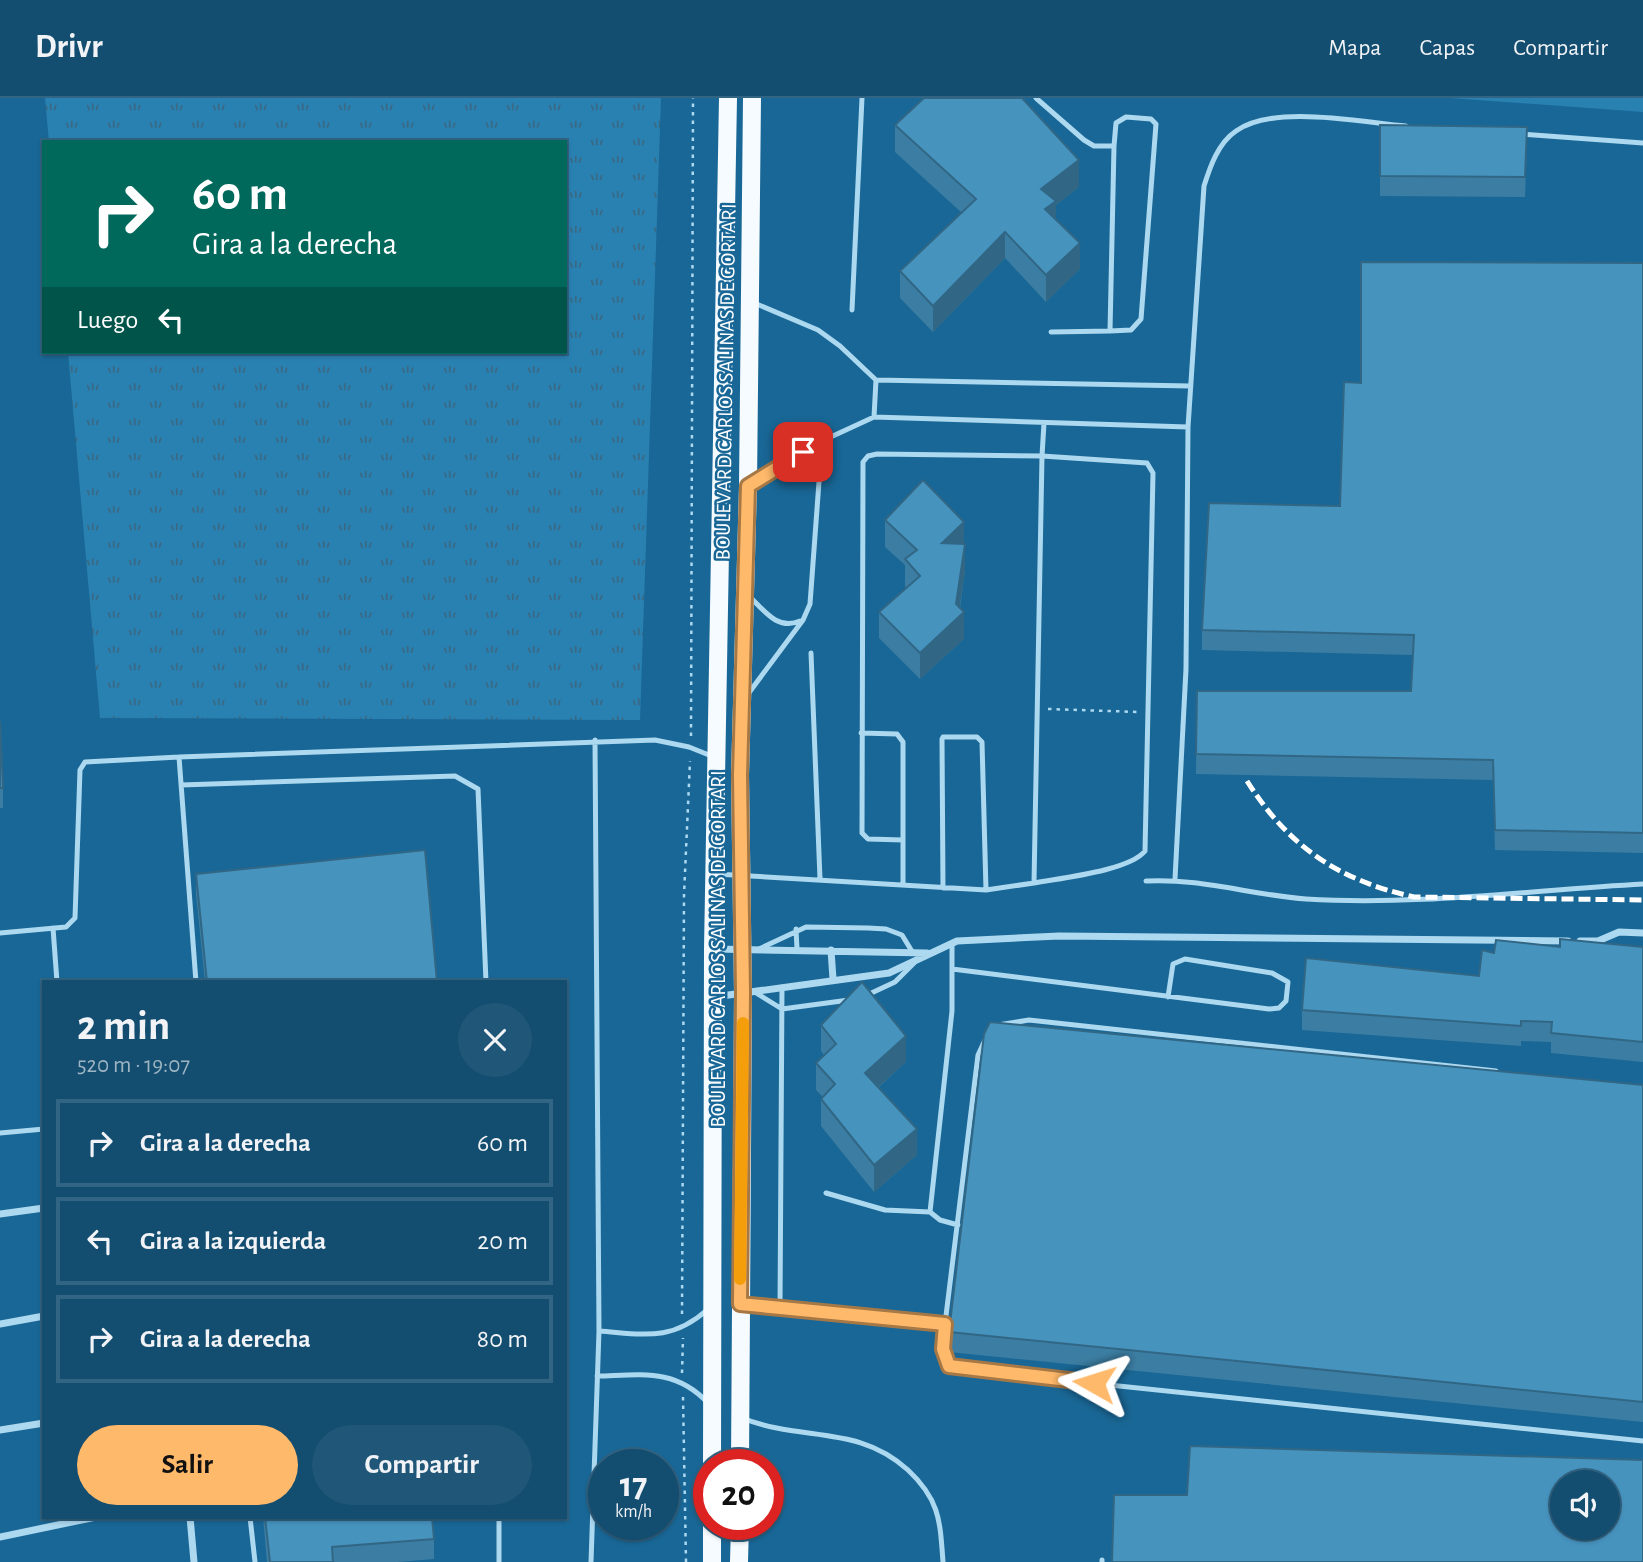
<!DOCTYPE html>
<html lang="es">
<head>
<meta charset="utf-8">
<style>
	body { margin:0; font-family:"Alegreya Sans",sans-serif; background:#205778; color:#f1f3f6; height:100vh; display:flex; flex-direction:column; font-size:26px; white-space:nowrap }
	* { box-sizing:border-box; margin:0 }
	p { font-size:23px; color:#9db4c3 }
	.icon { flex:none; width:38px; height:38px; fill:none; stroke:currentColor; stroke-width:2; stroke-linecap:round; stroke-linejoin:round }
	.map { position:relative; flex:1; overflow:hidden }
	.details { position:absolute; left:42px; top:882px; width:525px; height:539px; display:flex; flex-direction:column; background:#134d70; border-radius:0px; box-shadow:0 2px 5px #0004,0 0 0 2px #326483 }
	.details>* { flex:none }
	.banner { position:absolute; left:42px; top:42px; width:525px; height:214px; border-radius:0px; box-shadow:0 2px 5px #0004,0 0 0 2px #326483; background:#00695c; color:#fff; overflow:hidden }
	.buttons { position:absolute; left:1550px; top:1372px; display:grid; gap:14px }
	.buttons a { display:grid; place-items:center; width:70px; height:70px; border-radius:50%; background:#134d70; box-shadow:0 2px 5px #0004,0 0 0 2px #326483; font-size:35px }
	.speed { position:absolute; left:588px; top:1351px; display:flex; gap:14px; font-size:35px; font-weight:700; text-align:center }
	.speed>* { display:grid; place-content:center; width:91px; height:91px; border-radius:50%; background:#134d70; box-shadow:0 2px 5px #0004,0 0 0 2px #326483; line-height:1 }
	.speed small { font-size:18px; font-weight:400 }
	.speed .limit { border:10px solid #d22; background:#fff; color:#111 }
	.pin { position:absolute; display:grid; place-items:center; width:60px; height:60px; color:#fff; margin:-30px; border-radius:14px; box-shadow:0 4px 10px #0006 }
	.me { position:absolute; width:77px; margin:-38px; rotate:276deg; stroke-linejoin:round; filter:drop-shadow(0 0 5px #0008) }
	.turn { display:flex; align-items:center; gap:24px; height:147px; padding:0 35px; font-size:32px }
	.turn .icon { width:91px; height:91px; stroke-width:2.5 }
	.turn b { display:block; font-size:49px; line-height:60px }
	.then { display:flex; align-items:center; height:66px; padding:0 35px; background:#0003; gap:14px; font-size:26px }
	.round { display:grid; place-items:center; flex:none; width:74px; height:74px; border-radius:37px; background:#205778 }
	.summary { display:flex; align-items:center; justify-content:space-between; height:119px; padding:0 35px }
	h1 { font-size:42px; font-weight:700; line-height:52px }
	.button { display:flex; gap:14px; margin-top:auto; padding:14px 35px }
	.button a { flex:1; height:80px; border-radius:42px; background:#ffb96b; color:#111; font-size:28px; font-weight:700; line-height:80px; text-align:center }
	.button a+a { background:#205778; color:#f1f3f6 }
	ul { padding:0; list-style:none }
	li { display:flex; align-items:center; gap:21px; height:88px; margin:0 14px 10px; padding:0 21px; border:4px solid #326483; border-radius:0px }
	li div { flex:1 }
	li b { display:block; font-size:26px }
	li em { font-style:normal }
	header { display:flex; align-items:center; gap:42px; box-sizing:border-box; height:98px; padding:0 35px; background:#134d70; border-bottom:2px solid #326483 }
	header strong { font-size:33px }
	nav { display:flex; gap:38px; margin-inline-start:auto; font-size:24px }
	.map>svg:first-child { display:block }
	.grass { fill:url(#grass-tufts) }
	.park { fill:#2981b2 }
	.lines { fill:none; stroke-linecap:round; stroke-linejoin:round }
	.path { stroke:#acd8f0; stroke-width:2.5; stroke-dasharray:3.5 5; stroke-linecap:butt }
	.service { stroke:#acd8f0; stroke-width:5 }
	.minor { stroke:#acd8f0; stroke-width:7 }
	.primary { stroke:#f5fbff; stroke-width:18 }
	.rail { stroke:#fff; stroke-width:5; stroke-dasharray:12 5; stroke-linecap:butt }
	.wall { fill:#3c7ea3 }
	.shaded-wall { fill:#316785 }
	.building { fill:#4693be; stroke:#316785; stroke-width:2; fill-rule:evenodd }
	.route-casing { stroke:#a67846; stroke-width:18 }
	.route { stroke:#ffb96b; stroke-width:12 }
	.slow { stroke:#f59e0b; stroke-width:12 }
	.labels { text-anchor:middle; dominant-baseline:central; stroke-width:5; stroke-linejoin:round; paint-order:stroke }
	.street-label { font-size:21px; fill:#fff; stroke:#196796 }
</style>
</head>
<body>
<header>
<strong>Drivr</strong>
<nav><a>Mapa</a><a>Capas</a><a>Compartir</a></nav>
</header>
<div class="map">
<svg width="1643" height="1464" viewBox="0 0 1643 1464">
	<defs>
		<pattern id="grass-tufts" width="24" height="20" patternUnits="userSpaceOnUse" patternTransform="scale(1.75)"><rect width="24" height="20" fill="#2981b2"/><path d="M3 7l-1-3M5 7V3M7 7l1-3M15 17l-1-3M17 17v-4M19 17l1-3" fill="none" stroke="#396984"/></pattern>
	</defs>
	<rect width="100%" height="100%" fill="#196796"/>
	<path class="grass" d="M45,0H661L640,622L100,620L68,254H565V44H49Z"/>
	<path class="park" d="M1450,0H1643V14Z"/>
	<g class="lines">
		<path class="path" d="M1048,611L1139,614
			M691,638L693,0
			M682,1216L684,797L690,663
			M682,1275L683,1240
			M683,1299L686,1464"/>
		<path class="service" d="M1036,0L1084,42L1094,48H1114L1110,233L1131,232L1141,221L1156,26L1151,21L1126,19L1116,25L1114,48
			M1520,36L1643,45
			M752,204L818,232L840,248L876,282L1190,288
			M852,212L862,0
			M1051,234L1110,233
			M874,319L876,282
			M751,386L822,343L874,319L1188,329
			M748,497C764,512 777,533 800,523
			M811,555L820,781
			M748,596L803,522L810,506L822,343
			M861,635L897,636L903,644V787
			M181,687L455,678L478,691L486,884
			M903,742L868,741L862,735L863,364L868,358L877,356L1042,358L1147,365L1153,375L1145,753C1129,773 1060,780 1034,785L1042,358L1044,325
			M716,776L986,792L1034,785
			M1175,781L1186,571L1188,329L1204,88C1210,69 1218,45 1236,33C1274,6 1360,24 1406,28
			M1146,783C1200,780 1252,797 1306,801C1418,808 1531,792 1643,786
			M943,790L942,641L943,639H977L982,644L986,792
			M53,830L57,884
			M796,831L797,851
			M0,835L66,829L75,820L80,672L85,664L179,659
			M759,851L806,829L868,830L886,831L902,837L913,855
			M952,871L1269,911L1279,910L1286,903L1288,884L1272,875L1185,861L1173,866L1168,899
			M196,884L179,659L655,642L689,649L714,659
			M753,893L782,911L849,902
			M865,898L895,884L914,865
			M998,927L1029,922L1496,973
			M0,1035L44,1031
			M826,1095L885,1112L930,1114L952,913V845
			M930,1114L940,1122L958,1127
			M743,1206L945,1226L978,957L985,942
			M780,1210L782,889
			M945,1226L944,1263L957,1271L1643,1343
			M599,1233C643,1236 671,1244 707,1212
			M597,1278C642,1277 675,1270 708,1305
			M742,1320C802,1344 858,1326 908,1372C940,1402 940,1423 943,1464
			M250,1419L255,1464
			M499,1419V1464
			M591,1464L599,1233L595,642
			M1102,1464V1462"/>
		<path class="minor" d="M1580,843H1598L1619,834L1643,835
			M715,851L927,855
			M831,852L833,881
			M714,899L889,875L957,843L1059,838L1568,843
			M0,1116L44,1110
			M0,1226L44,1218
			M0,1332L44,1325
			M190,1419L194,1464
			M0,1439L96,1419"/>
		<path class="primary" d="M712,1367L713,851L728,0
			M740,1367L743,895L740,677L748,388L752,0
			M712,1426V1464
			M739,1464L740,1426"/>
		<path class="rail" d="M1247,683C1289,749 1338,782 1414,799L1643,802"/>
	</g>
	<path class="wall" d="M895,27L1079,89L1056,107V122L1080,171L1046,204L1005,160L933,234L900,200V173L962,115L895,54Z
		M1380,27L1527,49L1525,99L1380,98Z
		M1643,165V755L1495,752L1493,682L1196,676L1197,593H1411L1413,557L1202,552V532L1340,408L1361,285Z
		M885,422L964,446L965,473L960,510L964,541L920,581L879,540V514L906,490L905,488V467L885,449Z
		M0,623L3,690V710H0Z
		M196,776L437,884H205L196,796Z
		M1560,849H1643V964L1551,955V944L1521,943V948L1302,932V912L1479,878L1494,855Z
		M821,927L906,964L879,989L917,1057L874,1094L821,1028V1001L823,999L816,992V965L824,957L821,953Z
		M1643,987V1324L949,1254V1234Z
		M263,1419H432L434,1441V1461L397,1464H267Z"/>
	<path class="shaded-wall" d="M1079,62V89L1056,107V129L1045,137L1041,91Z
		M1005,134V160L933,234V208Z
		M1080,145V171L1046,204V177Z
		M964,424V450L942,445Z
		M965,446V473L958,519L964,514V541L920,581V555L956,506Z
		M906,938V964L865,1001V975Z
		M917,1031V1057L874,1094V1067Z"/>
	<path class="building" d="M924,0H1022L1079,62L1041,91L1056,103L1045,111L1080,145L1046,177L1005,134L933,208L900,173L976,101L895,27Z
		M1380,27L1527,29L1525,79L1380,78Z
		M1361,164L1643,165V735L1495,732L1493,662L1196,656L1197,593H1411L1414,537L1202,532L1209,405L1340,408L1344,284L1361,285Z
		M923,382L964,424L942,445L965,446L956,506L964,514L920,555L879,514L920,478L905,461L917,452L885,422Z
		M0,623L3,690H0Z
		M425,752L437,884H207L196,776Z
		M1560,841L1643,849V944L1551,935L1552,924L1521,923V928L1302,912L1306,860L1479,878L1482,852L1494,855L1496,842L1560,849Z
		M862,884L906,938L865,975L917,1031L874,1067L821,1001L835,986L816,965L836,946L821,927Z
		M990,924L1643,987V1304L949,1234L984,936Z
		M1190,1348L1643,1362V1464H1112L1114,1397H1187ZM1563,1384H1608V1430H1563Z
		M265,1419H432L434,1441L332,1449L333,1464H270Z"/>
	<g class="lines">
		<defs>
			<path id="route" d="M803,354L748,388L740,677L743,895L740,1206L945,1226L943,1251L949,1268L1094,1285"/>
		</defs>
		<use href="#route" class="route-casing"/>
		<use href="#route" class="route"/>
		<path class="slow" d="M740,1181L743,925"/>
	</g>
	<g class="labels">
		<g class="street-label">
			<text transform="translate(726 284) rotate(-89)">BOULEVARD CARLOS SALINAS DE GORTARI</text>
			<text transform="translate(718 851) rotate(-90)">BOULEVARD CARLOS SALINAS DE GORTARI</text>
		</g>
	</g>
</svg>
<div class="buttons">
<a><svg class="icon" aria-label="sound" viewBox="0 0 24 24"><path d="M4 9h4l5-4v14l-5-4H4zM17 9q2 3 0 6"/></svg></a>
</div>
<div class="speed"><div>17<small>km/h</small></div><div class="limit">20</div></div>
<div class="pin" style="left:803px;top:354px;background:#d93025"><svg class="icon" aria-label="arrive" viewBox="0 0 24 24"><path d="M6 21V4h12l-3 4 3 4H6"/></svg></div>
<svg class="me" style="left:1094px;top:1285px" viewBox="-20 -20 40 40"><path d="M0-17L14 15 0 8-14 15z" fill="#ffb96b" stroke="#fff" stroke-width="4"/></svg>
<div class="banner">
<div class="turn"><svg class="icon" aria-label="right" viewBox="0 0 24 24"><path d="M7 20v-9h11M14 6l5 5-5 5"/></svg><div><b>60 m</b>Gira a la derecha</div></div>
<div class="then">Luego<svg class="icon" aria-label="left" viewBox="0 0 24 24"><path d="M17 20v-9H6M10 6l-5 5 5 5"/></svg></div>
</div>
<section class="details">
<div class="summary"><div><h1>2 min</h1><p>520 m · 19:07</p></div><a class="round"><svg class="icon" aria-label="close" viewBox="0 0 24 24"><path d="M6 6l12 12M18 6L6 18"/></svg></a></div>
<ul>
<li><svg class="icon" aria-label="right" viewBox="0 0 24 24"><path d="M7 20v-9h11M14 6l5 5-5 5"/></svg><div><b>Gira a la derecha</b></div><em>60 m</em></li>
<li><svg class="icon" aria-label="left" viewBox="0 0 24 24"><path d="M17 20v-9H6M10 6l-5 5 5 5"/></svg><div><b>Gira a la izquierda</b></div><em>20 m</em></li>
<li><svg class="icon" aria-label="right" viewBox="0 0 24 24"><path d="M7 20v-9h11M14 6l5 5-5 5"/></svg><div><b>Gira a la derecha</b></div><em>80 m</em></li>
</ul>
<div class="button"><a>Salir</a><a>Compartir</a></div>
</section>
</div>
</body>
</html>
